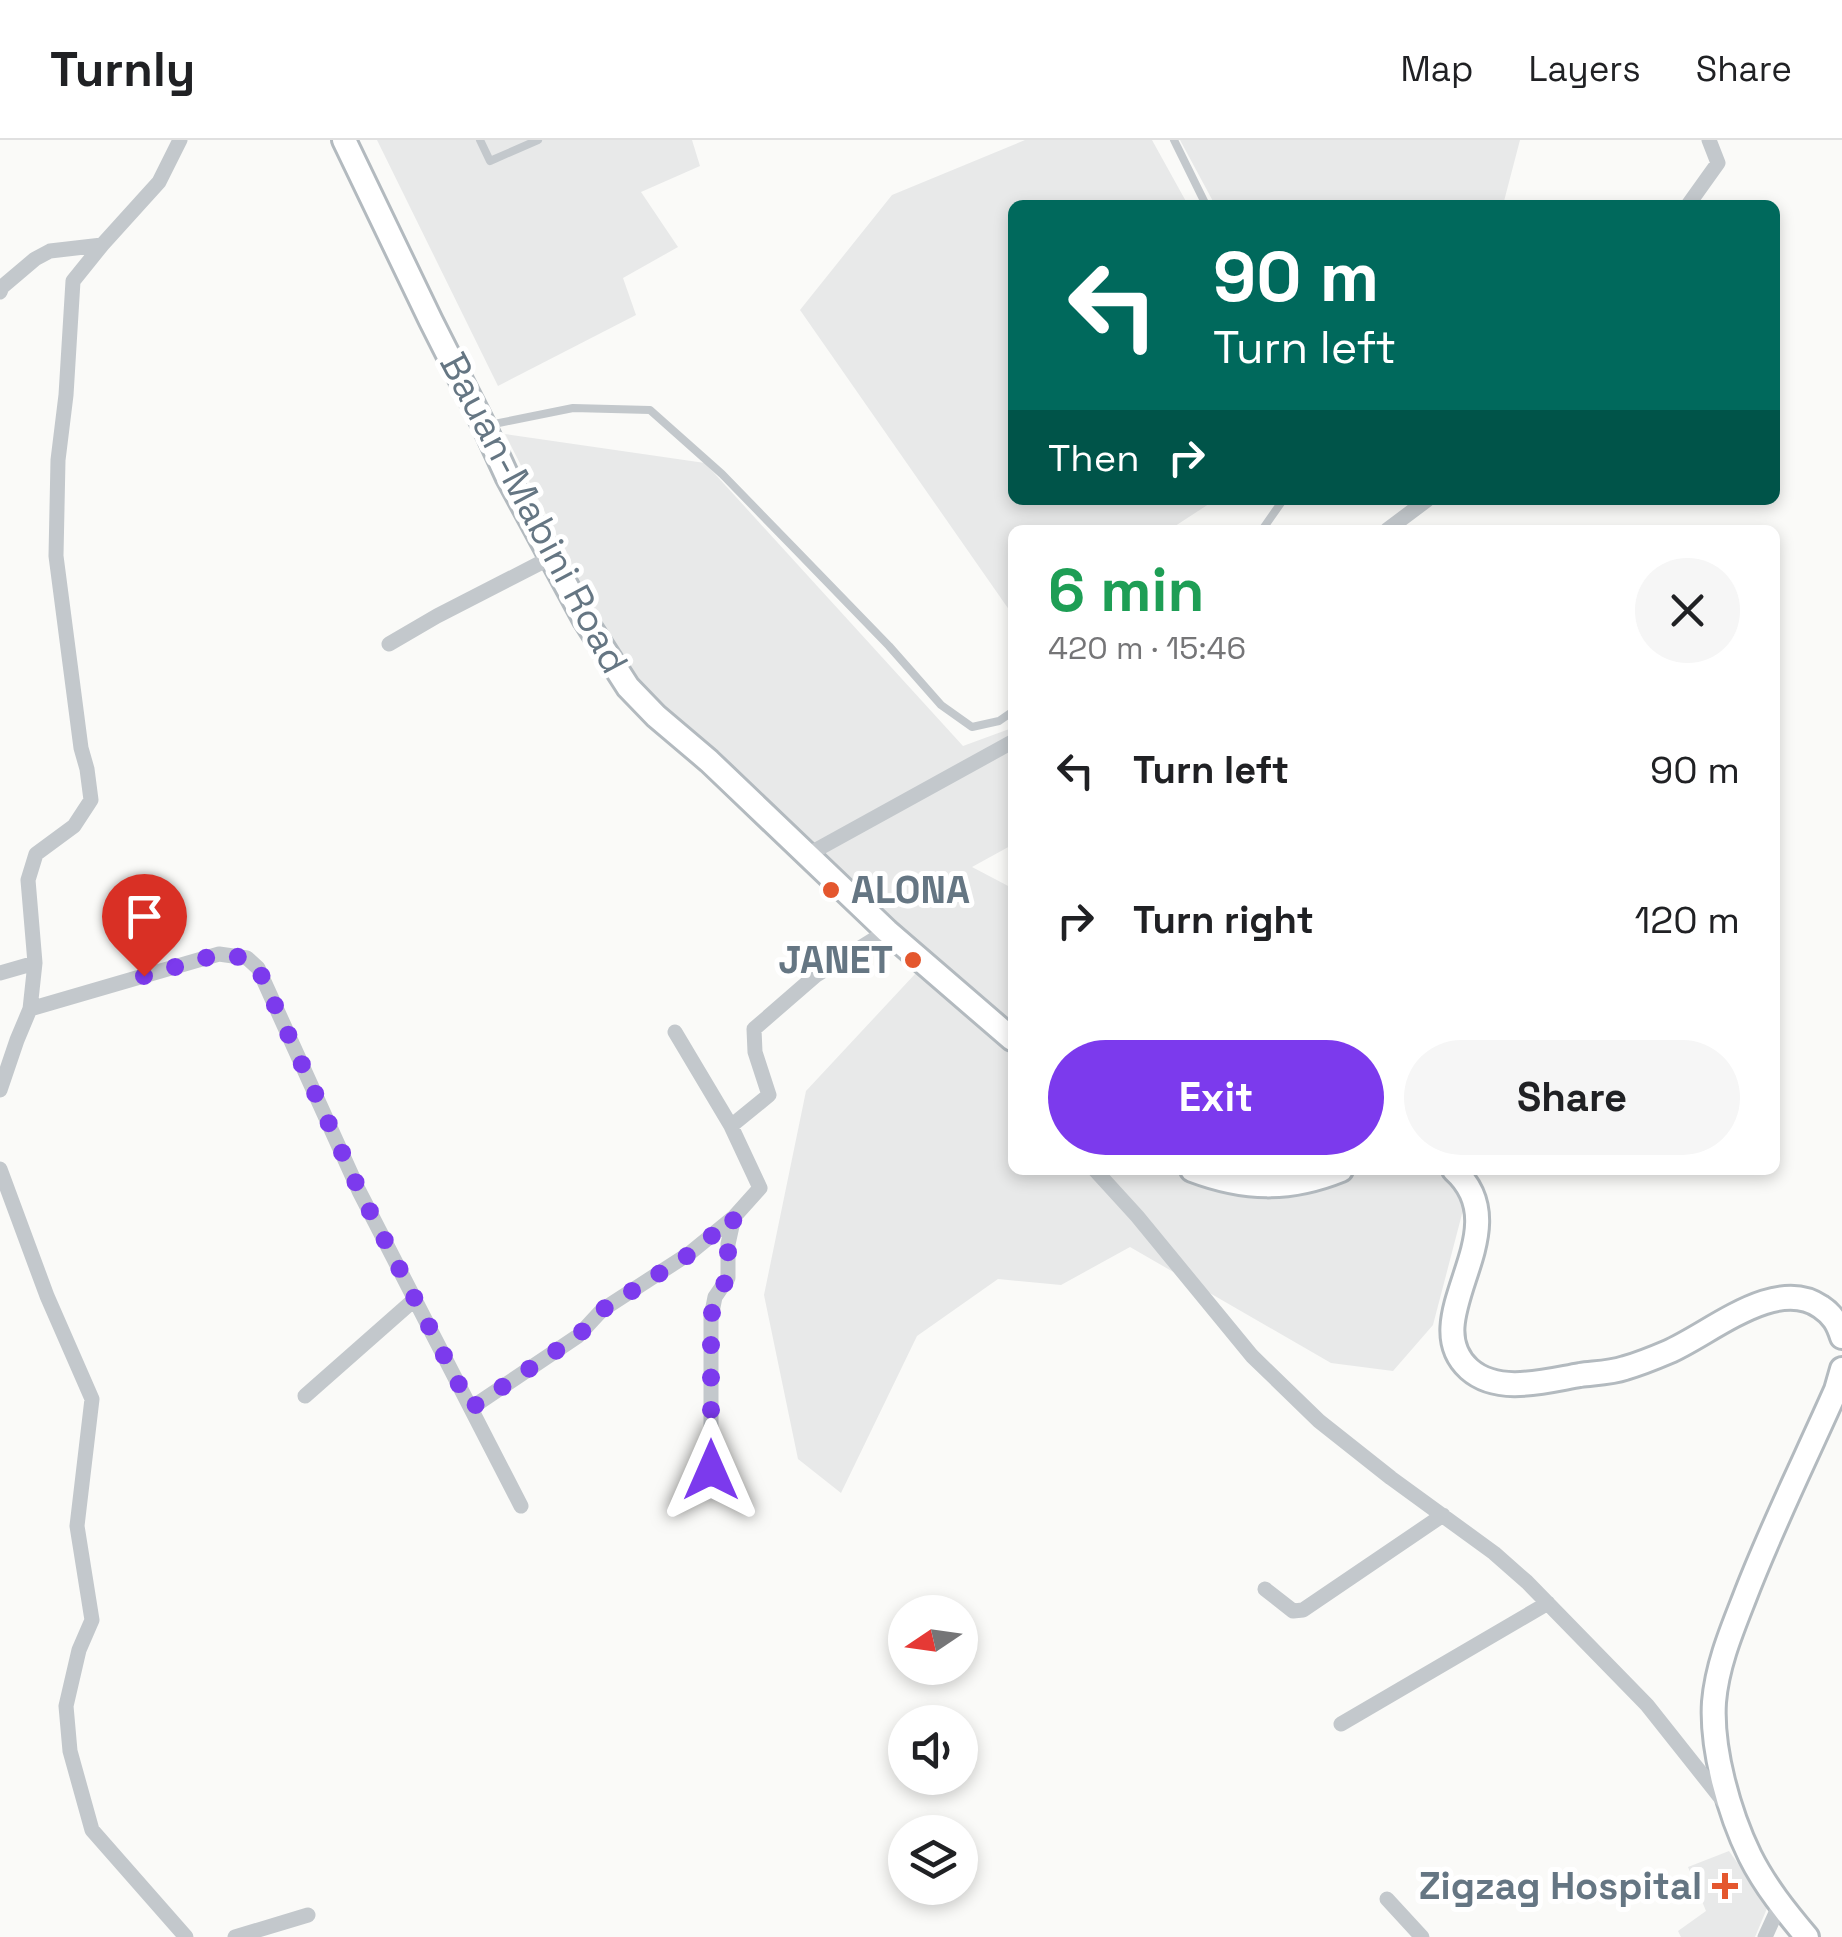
<!DOCTYPE html>
<html lang="en">
<head>
<meta charset="utf-8">
<style>
	body { margin:0; font-family:"Space Grotesk",sans-serif; background:#f6f6f6; color:#202124; height:100vh; display:flex; flex-direction:column; font-size:38px; white-space:nowrap }
	* { box-sizing:border-box; margin:0 }
	p { font-size:32px; color:#757577 }
	.icon { flex:none; width:55px; height:55px; fill:none; stroke:currentColor; stroke-width:2; stroke-linecap:round; stroke-linejoin:round }
	.map { position:relative; flex:1; overflow:hidden }
	.details { position:absolute; left:1008px; top:385px; width:772px; height:650px; display:flex; flex-direction:column; background:#fff; border-radius:15px; box-shadow:0 5px 15px #0003 }
	.details>* { flex:none }
	.top-card { position:absolute; left:1008px; top:60px; width:772px; height:305px; border-radius:15px; box-shadow:0 5px 15px #0003; background:#00695c; color:#fff; overflow:hidden }
	.needle { width:65px; rotate:257deg }
	.tools { position:absolute; left:888px; top:1455px; display:grid; gap:20px }
	.tools a { display:grid; place-items:center; width:90px; height:90px; border-radius:50%; background:#fff; box-shadow:0 5px 15px #0003; font-size:50px }
	.pin { position:absolute; display:grid; place-items:center; width:85px; height:85px; color:#fff; margin:-102px -42px; border-radius:50% 50% 50% 0; rotate:-45deg; box-shadow:0 0 10px #0007 }
	.pin .icon { rotate:45deg }
	.me { position:absolute; width:110px; margin:-55px; rotate:0deg; stroke-linejoin:round; filter:drop-shadow(0 0 8px #0008) }
	.turn { display:flex; align-items:center; gap:35px; height:210px; padding:0 40px; font-size:45px }
	.turn .icon { width:130px; height:130px; stroke-width:2.5 }
	.turn b { display:block; font-size:70px; line-height:85px }
	.then { display:flex; align-items:center; height:95px; padding:0 40px; background:#0003; gap:20px; font-size:38px }
	.round { display:grid; place-items:center; flex:none; width:105px; height:105px; border-radius:52px; background:#f6f6f6 }
	.head { display:flex; align-items:center; justify-content:space-between; height:170px; padding:0 40px }
	h1 { font-size:60px; font-weight:600; line-height:75px; color:#1e9e55 }
	.button { display:flex; gap:20px; margin-top:auto; padding:20px 40px }
	.button a { flex:1; height:115px; border-radius:60px; background:#7c3aed; color:#fff; font-size:40px; font-weight:600; line-height:115px; text-align:center }
	.button a+a { background:#f6f6f6; color:#202124 }
	ul { padding:0; list-style:none }
	li { display:flex; align-items:center; gap:30px; height:150px; padding:0 40px }
	li div { flex:1 }
	li b { display:block; font-size:38px }
	li em { font-style:normal }
	header { display:flex; align-items:center; gap:60px; box-sizing:border-box; height:140px; padding:0 50px; background:#fff; border-bottom:2px solid #e0e0e0 }
	header strong { font-size:48px }
	nav { display:flex; gap:55px; margin-inline-start:auto; font-size:35px }
	.map>svg:first-child { display:block }
	.built { fill:#e8e9e9 }
	.lines { fill:none; stroke-linecap:round; stroke-linejoin:round }
	.secondary-casing { stroke:#b3babf; stroke-width:28 }
	.service { stroke:#c3c8cc; stroke-width:8 }
	.minor { stroke:#c3c8cc; stroke-width:15 }
	.secondary { stroke:#fff; stroke-width:22 }
	.route { stroke:#7c3aed; stroke-width:18; stroke-dasharray:0 32.4 }
	.poi-dot { fill:#e4572e; stroke:#fff; stroke-width:4 }
	.labels { text-anchor:middle; dominant-baseline:central; stroke-width:10; stroke-linejoin:round; paint-order:stroke }
	.street-label { font-size:38px; fill:#657683; stroke:#fff }
	.poi-label { font-size:38px; font-weight:bold; fill:#657683; stroke:#fff; text-anchor:end }
</style>
</head>
<body>
<header>
<strong>Turnly</strong>
<nav><a>Map</a><a>Layers</a><a>Share</a></nav>
</header>
<div class="map">
<svg width="1842" height="1797" viewBox="0 0 1842 1797">
	<rect width="100%" height="100%" fill="#fafaf8"/>
	<path class="built" d="M377,0H692L700,26L641,52L678,107L623,138L636,175L498,246Z
		M1025,0H1152L1188,65H1012V360H1215L1169,390H1012V474L800,170L892,55Z
		M1180,0H1520L1503,65H1215Z
		M505,294L705,323L963,606L1012,588V705L972,727L1012,748V1030H1448L1468,1051L1433,1185L1393,1231L1331,1223L1130,1107L1061,1145L998,1139L917,1196L841,1353L798,1319L764,1155L806,951L929,819L631,541Z
		M1729,1711L1768,1766L1755,1797H1681L1678,1791L1706,1771L1688,1727Z"/>
	<g class="lines">
		<defs>
			<path id="secondary" d="M344,0L431,181L484,286L507,336L585,480L628,547L656,576L709,621L887,791L1012,899
				M1192,1030C1245,1050 1289,1051 1341,1030
				M1454,1030C1522,1091 1413,1178 1469,1229C1498,1255 1545,1241 1580,1235C1594,1233 1610,1233 1625,1228C1639,1224 1654,1218 1668,1212C1710,1194 1776,1135 1821,1167C1833,1175 1838,1184 1842,1197
				M1807,1797C1786,1772 1765,1746 1750,1716C1729,1673 1711,1609 1714,1562C1717,1526 1731,1492 1744,1459C1771,1388 1805,1320 1836,1250L1842,1229"/>
		</defs>
		<use href="#secondary" class="secondary-casing"/>
		<path class="service" d="M480,0L490,21L538,0
			M1174,0L1206,65
			M489,285L573,268L650,270L722,334L792,406L889,506L941,565L972,587L999,581L1012,572
			M1262,390L1283,360"/>
		<path class="minor" d="M1688,65L1718,23L1709,0
			M0,152L2,147L35,119L50,111L102,105
			M1387,390L1427,360
			M389,504L437,476L550,418
			M807,715L1012,602
			M0,833L35,823
			M30,869L219,814L247,818L258,828L359,1051L521,1366
			M0,950L17,900L30,869L35,823L28,740L36,714L74,686L91,660L87,629L81,608L56,416L58,320L66,255L73,141L102,105L159,42L180,0
			M731,986L769,955L755,912L754,889L815,836L887,791
			M0,1029L47,1156L92,1259L77,1386L92,1480L79,1510L66,1566L70,1611L92,1690L186,1797
			M1095,1030L1137,1076L1252,1216L1319,1281L1391,1338L1494,1413L1527,1442L1647,1565L1724,1662
			M305,1256L415,1159
			M471,1268L578,1196L602,1170L690,1113L734,1077L760,1048L731,986L675,892
			M711,1329V1177L715,1157L728,1138V1104L734,1077
			M1265,1449L1293,1471L1303,1470L1443,1375
			M1341,1584L1548,1463
			M1387,1759L1422,1797
			M235,1797L308,1775
			M1765,1797L1780,1764"/>
		<use href="#secondary" class="secondary"/>
	</g>
	<g class="lines">
		<path class="route" d="M144,836L219,814L246,818L258,828L360,1052L471,1268L578,1196L602,1170L690,1114L734,1077L728,1104V1138L716,1156L711,1177V1330"/>
	</g>
	<g class="poi-dot">
		<circle cx="831" cy="750" r="10"/>
		<circle cx="913" cy="820" r="10"/>
		<path d="M1720 1731h10v10h10v10h-10v10h-10v-10h-10v-10h10z"/>
	</g>
	<g class="labels">
		<g class="street-label">
			<text transform="translate(534 373) rotate(62)">Bauan-Mabini Road</text>
		</g>
		<g class="poi-label">
			<text x="851" y="750" text-anchor="start">ALONA</text>
			<text x="893" y="820">JANET</text>
			<text x="1702" y="1746">Zigzag Hospital</text>
		</g>
	</g>
</svg>
<div class="tools">
<a><svg class="needle" viewBox="-14 -14 28 28"><path d="M0-13l5 13h-10z" fill="#e53935"/><path d="M0 13l5-13h-10z" fill="#757577"/></svg></a>
<a><svg class="icon" aria-label="sound" viewBox="0 0 24 24"><path d="M4 9h4l5-4v14l-5-4H4zM17 9q2 3 0 6"/></svg></a>
<a><svg class="icon" aria-label="layers" viewBox="0 0 24 24"><path d="M12 4l9 5-9 5-9-5zM3 14l9 5 9-5"/></svg></a>
</div>
<div class="pin" style="left:144px;top:836px;background:#d93025"><svg class="icon" aria-label="arrive" viewBox="0 0 24 24"><path d="M6 21V4h12l-3 4 3 4H6"/></svg></div>
<svg class="me" style="left:711px;top:1330px" viewBox="-20 -20 40 40"><path d="M0-17L14 15 0 8-14 15z" fill="#7c3aed" stroke="#fff" stroke-width="4"/></svg>
<div class="top-card">
<div class="turn"><svg class="icon" aria-label="left" viewBox="0 0 24 24"><path d="M17 20v-9H6M10 6l-5 5 5 5"/></svg><div><b>90 m</b>Turn left</div></div>
<div class="then">Then<svg class="icon" aria-label="right" viewBox="0 0 24 24"><path d="M7 20v-9h11M14 6l5 5-5 5"/></svg></div>
</div>
<section class="details">
<div class="head"><div><h1>6 min</h1><p>420 m · 15:46</p></div><a class="round"><svg class="icon" aria-label="close" viewBox="0 0 24 24"><path d="M6 6l12 12M18 6L6 18"/></svg></a></div>
<ul>
<li><svg class="icon" aria-label="left" viewBox="0 0 24 24"><path d="M17 20v-9H6M10 6l-5 5 5 5"/></svg><div><b>Turn left</b></div><em>90 m</em></li>
<li><svg class="icon" aria-label="right" viewBox="0 0 24 24"><path d="M7 20v-9h11M14 6l5 5-5 5"/></svg><div><b>Turn right</b></div><em>120 m</em></li>
</ul>
<div class="button"><a>Exit</a><a>Share</a></div>
</section>
</div>
</body>
</html>
